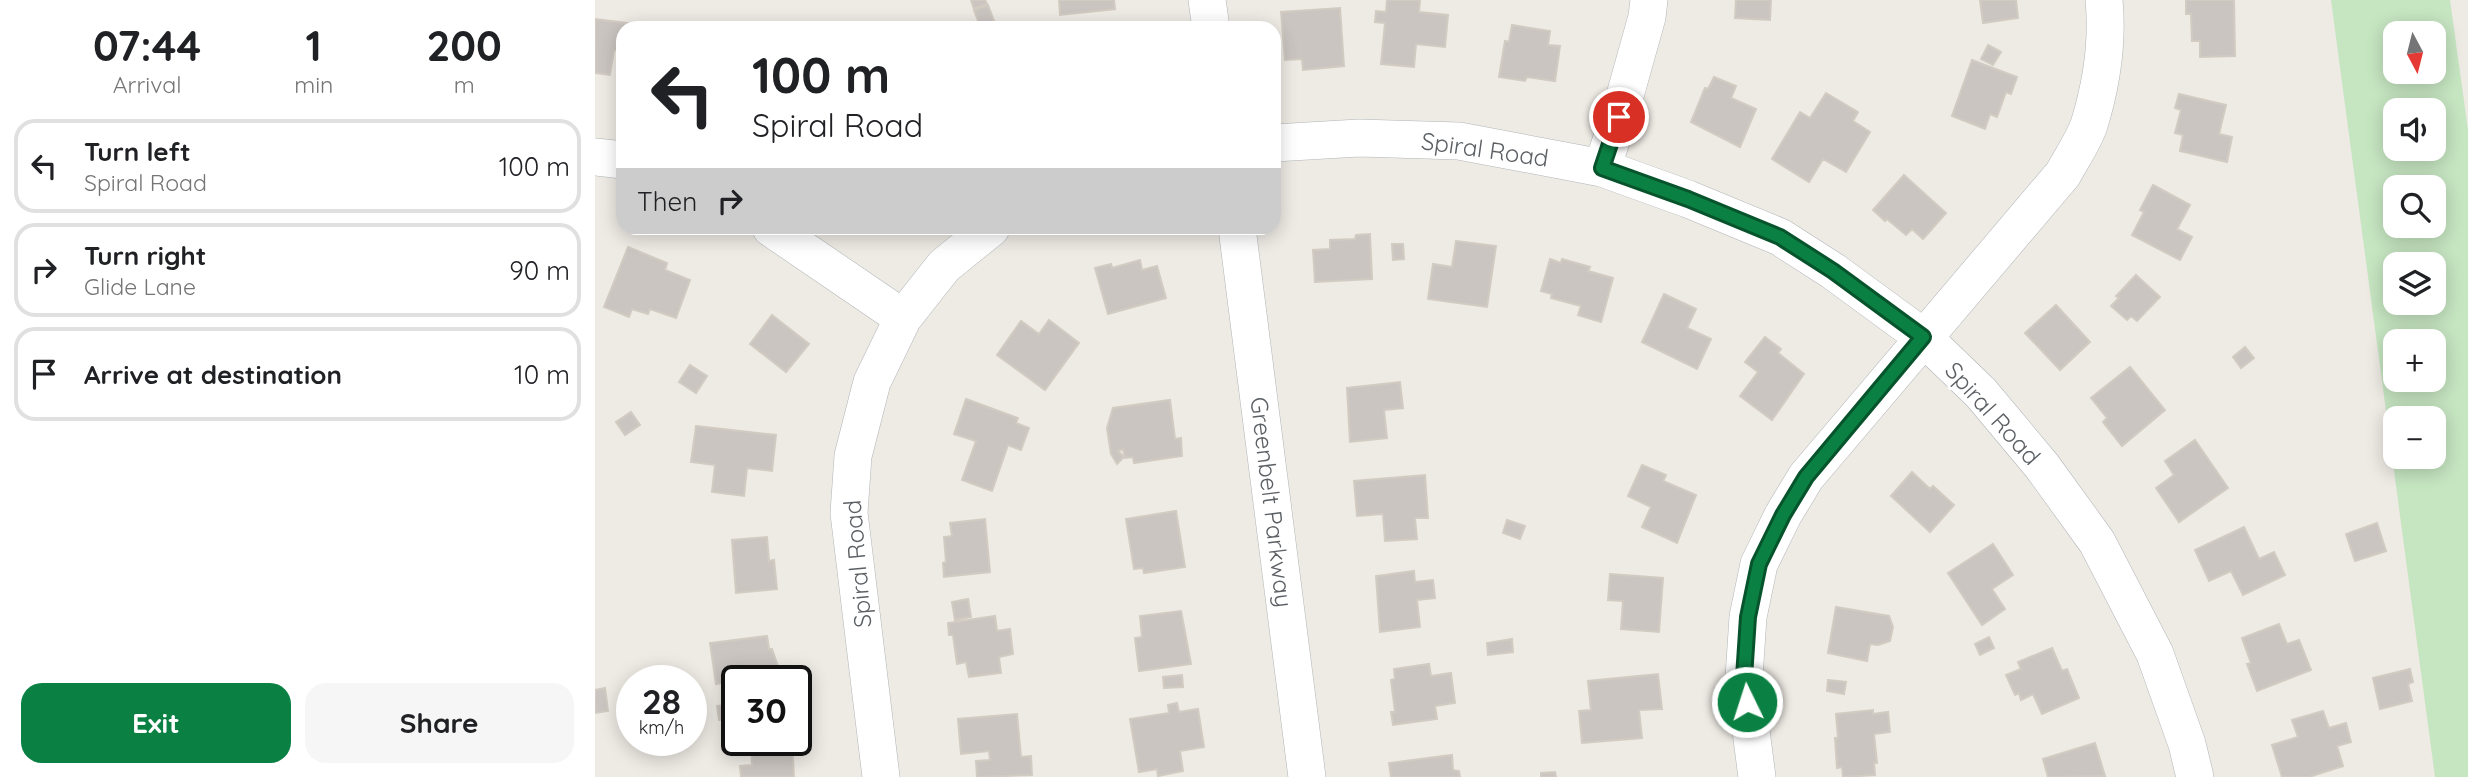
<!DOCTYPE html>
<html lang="en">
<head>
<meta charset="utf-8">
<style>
	body { margin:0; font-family:Quicksand,sans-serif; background:#f6f6f6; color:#202124; height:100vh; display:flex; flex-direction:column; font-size:26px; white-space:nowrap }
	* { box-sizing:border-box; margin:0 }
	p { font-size:23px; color:#757577 }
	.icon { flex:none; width:38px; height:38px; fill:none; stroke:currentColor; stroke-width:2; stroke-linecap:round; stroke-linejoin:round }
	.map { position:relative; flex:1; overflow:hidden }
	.details { display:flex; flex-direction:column; background:#fff; width:595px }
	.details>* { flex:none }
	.guide { position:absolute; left:21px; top:21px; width:665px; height:214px; border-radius:21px; box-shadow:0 4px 18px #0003; background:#fff; color:#202124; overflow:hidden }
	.needle { width:46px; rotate:173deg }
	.tools { position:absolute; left:1788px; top:21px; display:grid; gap:14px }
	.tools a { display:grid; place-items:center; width:63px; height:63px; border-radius:14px; background:#fff; box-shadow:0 4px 18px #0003; font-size:35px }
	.speed { position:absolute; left:21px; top:665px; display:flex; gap:14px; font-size:35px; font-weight:700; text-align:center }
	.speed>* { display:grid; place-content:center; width:91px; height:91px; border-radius:50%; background:#fff; box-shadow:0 4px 18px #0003; line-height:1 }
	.speed small { font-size:18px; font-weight:400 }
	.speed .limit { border:4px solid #111; border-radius:10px; background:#fff; color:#111 }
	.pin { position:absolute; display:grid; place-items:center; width:60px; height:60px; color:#fff; margin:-30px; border:4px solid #fff; border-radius:50%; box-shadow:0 2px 7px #0007 }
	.me { position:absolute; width:77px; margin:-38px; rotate:356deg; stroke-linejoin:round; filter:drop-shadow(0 0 5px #0008) }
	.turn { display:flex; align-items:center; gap:24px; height:147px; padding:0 21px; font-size:32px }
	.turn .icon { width:91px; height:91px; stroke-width:2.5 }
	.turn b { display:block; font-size:49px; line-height:60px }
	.then { display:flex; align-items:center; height:66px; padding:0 21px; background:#0003; gap:14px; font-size:26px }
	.eta { display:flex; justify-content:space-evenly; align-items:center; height:119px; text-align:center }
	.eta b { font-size:42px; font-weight:700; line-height:49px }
	.action { display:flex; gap:14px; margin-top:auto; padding:14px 21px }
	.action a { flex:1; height:80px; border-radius:21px; background:#0b8043; color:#fff; font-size:28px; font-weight:700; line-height:80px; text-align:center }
	.action a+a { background:#f6f6f6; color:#202124 }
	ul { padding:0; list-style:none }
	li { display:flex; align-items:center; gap:21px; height:94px; margin:0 14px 10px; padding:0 7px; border:4px solid #e0e0e0; border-radius:21px }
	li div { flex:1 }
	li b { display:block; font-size:26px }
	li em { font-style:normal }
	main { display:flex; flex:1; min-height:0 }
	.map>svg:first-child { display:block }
	.green { fill:#c6e5c1; fill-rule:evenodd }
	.building { fill:#cac5c1; stroke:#d2cbc2; stroke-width:2 }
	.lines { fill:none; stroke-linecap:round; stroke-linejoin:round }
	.minor-casing { stroke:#b1b5b8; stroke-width:38 }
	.minor { stroke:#fff; stroke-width:37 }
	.route-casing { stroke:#07532c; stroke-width:18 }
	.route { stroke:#0b8043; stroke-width:12 }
	.labels { text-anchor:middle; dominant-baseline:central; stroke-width:6; stroke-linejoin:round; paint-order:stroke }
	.street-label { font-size:24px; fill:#5c6064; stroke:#fff }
</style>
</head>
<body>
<main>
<section class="details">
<div class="eta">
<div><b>07:44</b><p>Arrival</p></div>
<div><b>1</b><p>min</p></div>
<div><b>200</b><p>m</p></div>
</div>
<ul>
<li><svg class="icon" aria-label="left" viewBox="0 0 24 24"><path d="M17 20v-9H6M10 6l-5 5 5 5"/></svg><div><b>Turn left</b><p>Spiral Road</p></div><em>100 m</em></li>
<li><svg class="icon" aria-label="right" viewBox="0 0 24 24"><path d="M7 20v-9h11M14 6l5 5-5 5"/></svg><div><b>Turn right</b><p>Glide Lane</p></div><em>90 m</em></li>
<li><svg class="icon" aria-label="arrive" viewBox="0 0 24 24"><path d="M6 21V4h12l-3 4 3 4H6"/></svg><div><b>Arrive at destination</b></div><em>10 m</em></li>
</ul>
<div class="action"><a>Exit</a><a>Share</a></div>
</section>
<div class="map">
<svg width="1873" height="777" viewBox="0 0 1873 777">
	<rect width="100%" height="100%" fill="#eeeae4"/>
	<path class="green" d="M1736,0H1855L1873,130V777H1840ZM1801,33H1839V72H1801ZM1839,110V149H1801V110ZM1839,187V226H1801V187ZM1801,264H1839V303H1801ZM1801,341H1839V380H1801ZM1801,418H1839V457H1801Z"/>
	<path class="building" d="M376,0H390L392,4L379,9Z
		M464,0H519L520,9L465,15Z
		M792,0H825L824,12L853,15L850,47L821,44L819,67L786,64L790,23L780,22L781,11L791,12Z
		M1141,0H1176L1175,20L1140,18Z
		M1385,0H1421L1423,18L1388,23Z
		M1591,0H1639L1640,56L1605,57V41H1597L1596,14H1591Z
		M393,5L399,21L385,26L379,10Z
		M745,8L749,66L708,70L707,59L690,60L686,12Z
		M0,19L47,25V28H28V51L19,50L15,75L0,73Z
		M917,25L955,31L953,45L965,46L960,81L932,77L930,81L904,77L910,41L914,42Z
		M1393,45L1406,52L1398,65L1386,59Z
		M1377,60L1422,77L1416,94L1411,92L1402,117L1395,114L1390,129L1357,116Z
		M1119,77L1141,86L1136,98L1161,109L1145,147L1096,122L1110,88L1113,89Z
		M1231,93L1263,112L1258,121L1275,132L1251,172L1228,159L1214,182L1177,159L1205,112L1215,118Z
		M1584,94L1631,105L1624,134L1637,137L1632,162L1585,151L1588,135L1580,133L1586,110L1580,108Z
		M1309,175L1351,213L1328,239L1317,229L1311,235L1292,219L1290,221L1278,210Z
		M1558,185L1595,205L1582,229L1597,237L1585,260L1537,235L1549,212L1545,210Z
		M775,234L777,279L720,282L718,250L735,249V240L760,239L761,235Z
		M861,241L901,246L892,307L833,299L838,264L857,267Z
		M797,244H808L809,259L798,260Z
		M33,247L72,263L70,270L95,280L81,318L55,309L53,314L37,309L34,317L9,307Z
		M955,259L966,263L967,259L995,267L993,271L1018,278L1006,322L983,315L986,306L956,298L957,294L946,291Z
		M545,260L547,270L562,266L571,298L513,314L500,268L516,264L517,268Z
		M1541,275L1565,297L1542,321L1536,316L1532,320L1516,306L1524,298L1521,296Z
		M1069,294L1101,309L1092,328L1116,339L1102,369L1047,342Z
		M1461,305L1495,342L1465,370L1430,333Z
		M177,315L214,344L191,372L155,344Z
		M454,320L484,343L450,390L402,355L426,321L444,334Z
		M1170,337L1186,349L1183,353L1209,374L1177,420L1145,396L1163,372L1150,362Z
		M1650,347L1659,358L1646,368L1638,357Z
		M95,365L112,376L101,393L84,382Z
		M1535,367L1570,410L1527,446L1508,422L1512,418L1496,398Z
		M805,382L808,408L789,410L792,438L755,442L752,388Z
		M371,399L423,418L421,423L434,428L426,450L413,445L397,491L367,480L381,441L359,434Z
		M575,400L580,439L586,438L587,456L539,463L538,457L530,458L528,449L523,451L529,457L522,464L516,454L512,428L518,408Z
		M36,412L45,425L30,435L21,422Z
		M101,426L181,435L177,471L152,468L149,496L117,492L120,465L96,462Z
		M1600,440L1633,488L1584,522L1561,488L1579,475L1570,461Z
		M1047,465L1071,475L1068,481L1101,495L1082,543L1047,527L1056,507L1033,496Z
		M1317,472L1335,489L1338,486L1359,505L1335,532L1296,496Z
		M830,475L833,518H820L822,539L790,541L788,514L762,516L759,481Z
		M581,511L590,567L549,573L548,568L539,569L531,519Z
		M390,519L395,572L349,577L348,563L351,562L349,537L357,536L355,523Z
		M912,520L930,526L925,539L908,533Z
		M1782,523L1791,551L1760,561L1751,534Z
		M1649,527L1664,559L1679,552L1690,575L1648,595L1636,571L1614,581L1600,550Z
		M172,537L174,561L179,560L182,589L141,593L137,540Z
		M1398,544L1418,575L1397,589L1410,609L1387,625L1353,573Z
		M819,571L820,582L838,580L840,598L822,600L825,627L785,632L781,576Z
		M1015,574L1068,578L1064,632L1026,629L1028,601L1013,600Z
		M373,599L376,617L360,620L357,602Z
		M1241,607L1294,616L1298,627L1295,641L1283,645L1275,644L1272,661L1233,653Z
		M586,611L596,664L544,671L540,638L547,637L545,616Z
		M400,616L402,631L415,629L418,654L404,657L406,673L374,677L371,662L362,664L358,635H354L353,623Z
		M1684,624L1692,644L1704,640L1716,670L1662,691L1652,664L1656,663L1647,638Z
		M172,636L174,649H177L188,681H142L121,684L115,643Z
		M1394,637L1399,648L1385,655L1380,644Z
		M917,639L918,652L893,655L892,643Z
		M1457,648L1467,671L1472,669L1484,698L1447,714L1438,694L1426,700L1424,693L1420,695L1411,675L1426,669L1423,662Z
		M834,664L836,676L856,673L860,703L840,706L842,719L798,725L796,712H800L796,680L800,679L799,669Z
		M1815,669L1818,682L1813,684L1817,701L1785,709L1778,678Z
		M1063,674L1067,709L1044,710L1047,738L987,743L984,711L996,710L993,681Z
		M587,675L588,687L569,688L568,677Z
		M1233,680L1251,682L1249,694L1232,691Z
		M10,688L13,711L0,713V690Z
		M582,703L584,712L603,709L609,747L585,751L588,771L563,776L562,769L544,772L535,719L574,713L573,705Z
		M141,704L142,718L124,720L122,706Z
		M1278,710V714L1293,712L1295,732L1279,734L1282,763H1279L1280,775L1248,777L1247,767L1242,768L1240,738H1243L1241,714Z
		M1728,711L1734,728L1751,723L1756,742L1742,746L1748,766L1714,777H1687L1677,745L1703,737L1697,720Z
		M422,714L426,757L436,756L437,775L382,777L381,761L395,760L394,751L366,754L363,719Z
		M197,742L199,777H146L145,766L157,765L156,744Z
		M1500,743L1510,776L1453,777L1448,759Z
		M857,755L858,770L864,771L865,777H796L794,763Z
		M960,772L961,777H946V773Z"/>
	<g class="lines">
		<defs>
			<path id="minor" d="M612,0L616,28
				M679,143L764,138L864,141L1007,168L1093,199L1185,237L1238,271L1328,337L1386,393L1447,466L1502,542L1560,654L1592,744L1600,777
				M0,157L28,160
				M1007,168L1024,117L1052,17L1054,0
				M176,228L308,318
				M642,228L712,777
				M286,777L254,513L258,456L277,382L308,318L349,266L396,228
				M1162,777L1149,677L1153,617L1164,564L1188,515L1211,477L1468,174C1476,159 1488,142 1494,125C1506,86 1513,41 1509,0"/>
		</defs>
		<use href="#minor" class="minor-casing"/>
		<use href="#minor" class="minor"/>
	</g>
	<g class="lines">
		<defs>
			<path id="route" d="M1024,117L1007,168L1093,199L1185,237L1238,271L1328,337L1211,477L1188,515L1164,564L1153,617L1149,677L1152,702"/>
		</defs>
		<use href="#route" class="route-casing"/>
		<use href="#route" class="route"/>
	</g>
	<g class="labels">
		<g class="street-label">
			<text transform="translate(890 149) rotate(8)">Spiral Road</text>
			<text transform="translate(1398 413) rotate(48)">Spiral Road</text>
			<text transform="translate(677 502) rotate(83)">Greenbelt Parkway</text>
			<text transform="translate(262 564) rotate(-95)">Spiral Road</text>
		</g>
	</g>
</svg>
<div class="tools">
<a><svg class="needle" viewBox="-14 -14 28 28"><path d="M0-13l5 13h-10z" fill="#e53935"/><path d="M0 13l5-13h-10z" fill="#757577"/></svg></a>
<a><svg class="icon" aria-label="sound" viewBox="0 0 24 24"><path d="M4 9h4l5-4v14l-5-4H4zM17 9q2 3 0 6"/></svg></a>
<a><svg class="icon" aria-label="search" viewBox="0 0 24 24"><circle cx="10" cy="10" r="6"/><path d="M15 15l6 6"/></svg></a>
<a><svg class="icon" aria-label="layers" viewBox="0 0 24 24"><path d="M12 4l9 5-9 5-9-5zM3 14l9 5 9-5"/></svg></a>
<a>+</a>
<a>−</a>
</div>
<div class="speed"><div>28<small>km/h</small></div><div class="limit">30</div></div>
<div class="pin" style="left:1024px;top:117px;background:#d93025"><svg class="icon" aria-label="arrive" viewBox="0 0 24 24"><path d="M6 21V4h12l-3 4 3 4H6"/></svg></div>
<svg class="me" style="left:1152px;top:702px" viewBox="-20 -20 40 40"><circle r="17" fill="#0b8043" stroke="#fff" stroke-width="3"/><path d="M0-11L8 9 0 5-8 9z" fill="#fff"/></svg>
<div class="guide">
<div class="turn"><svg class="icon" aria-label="left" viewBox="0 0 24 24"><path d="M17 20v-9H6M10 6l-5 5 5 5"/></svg><div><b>100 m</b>Spiral Road</div></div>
<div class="then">Then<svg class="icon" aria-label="right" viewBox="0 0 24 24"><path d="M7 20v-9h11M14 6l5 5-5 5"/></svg></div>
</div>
</div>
</main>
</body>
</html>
